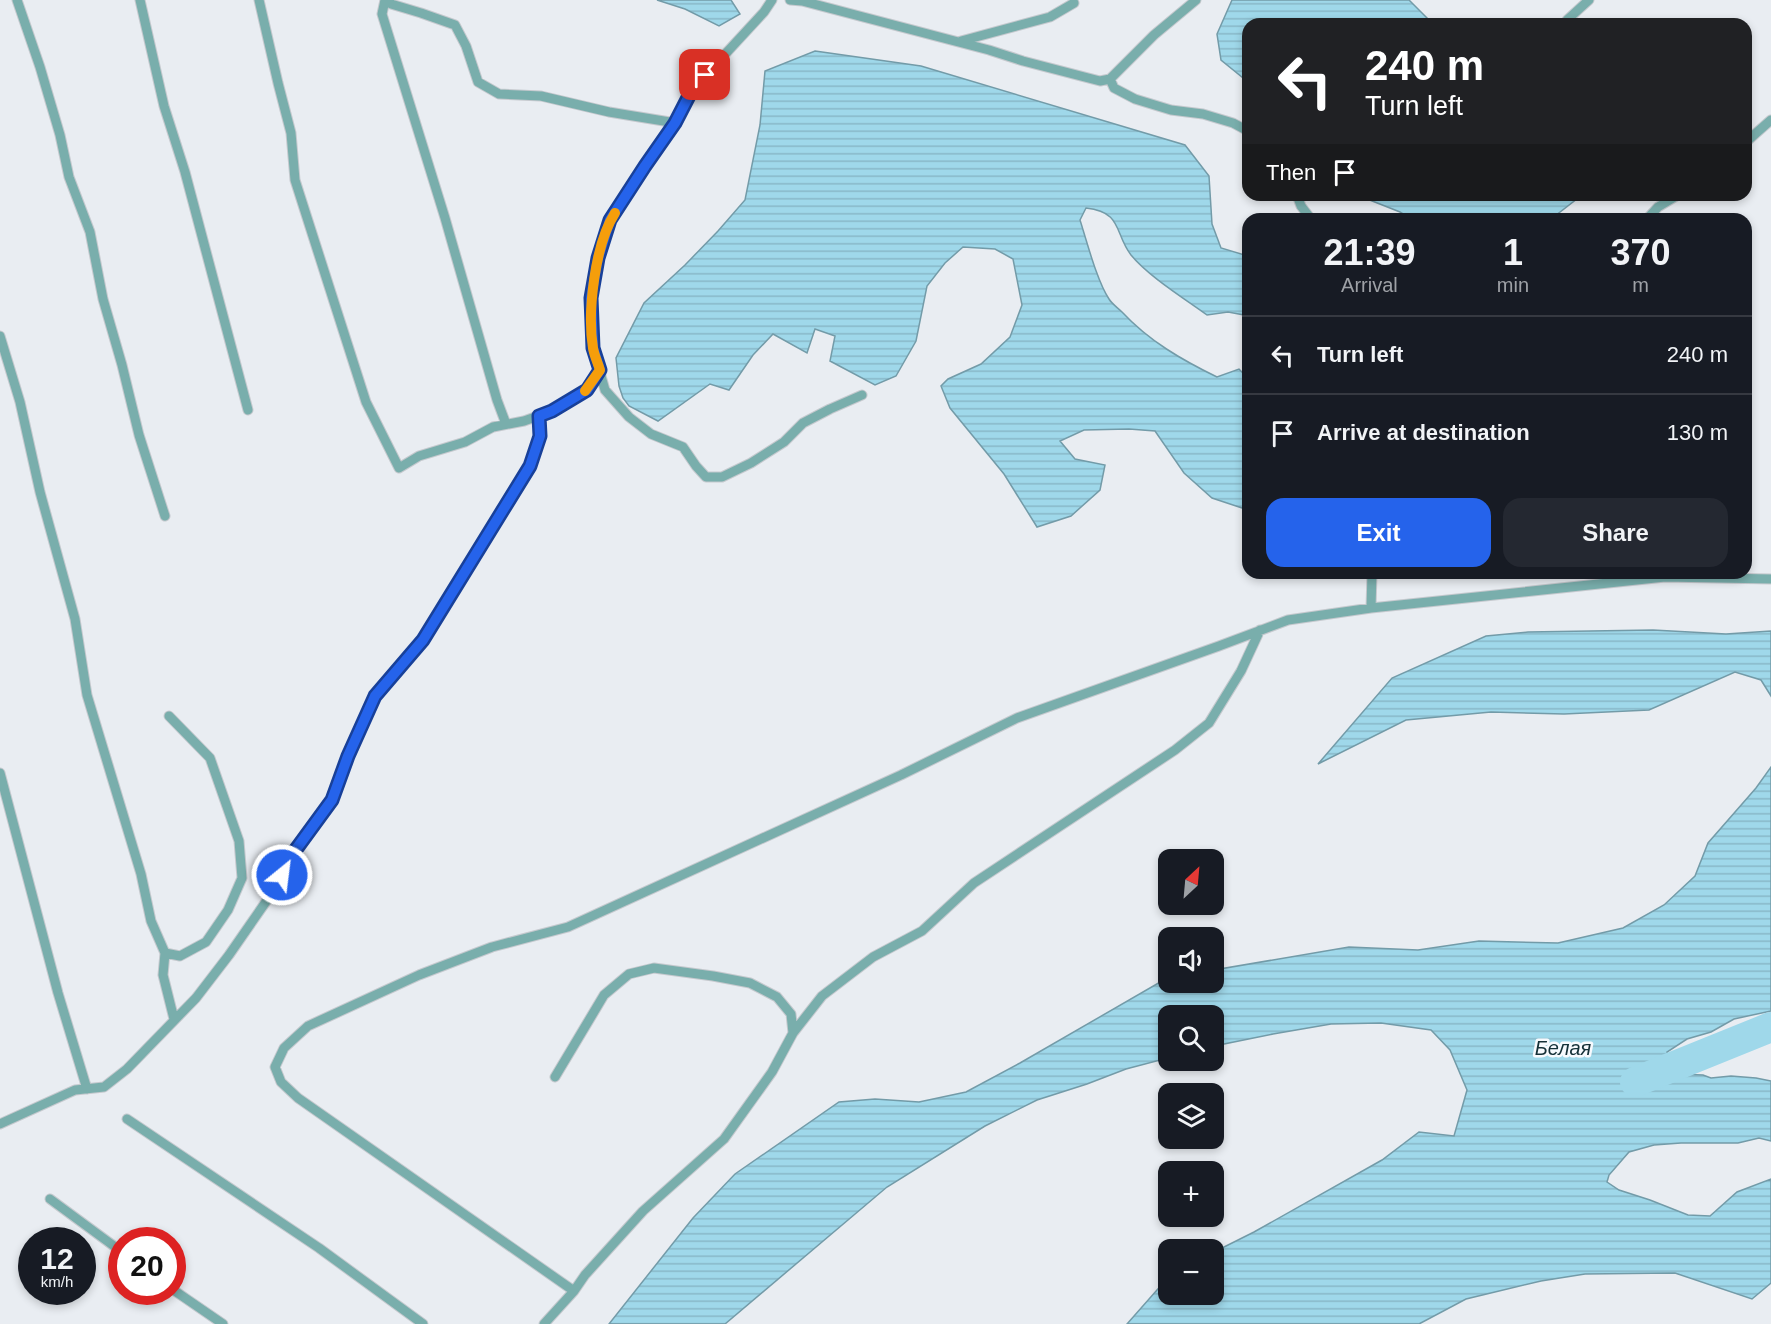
<!DOCTYPE html>
<html lang="en">
<head>
<meta charset="utf-8">
<style>
	body { margin:0; font-family:Helvetica,sans-serif; background:#242831; color:#f1f3f6; height:100vh; display:flex; flex-direction:column; font-size:22px; white-space:nowrap }
	* { box-sizing:border-box; margin:0 }
	p { font-size:20px; color:#9ea1a6 }
	.icon { flex:none; width:33px; height:33px; fill:none; stroke:currentColor; stroke-width:2; stroke-linecap:round; stroke-linejoin:round }
	.map { position:relative; flex:1; overflow:hidden }
	.sheet { position:absolute; left:1242px; top:213px; width:510px; height:366px; display:flex; flex-direction:column; background:#171b24; border-radius:18px; box-shadow:0 3px 9px #0003 }
	.sheet>* { flex:none }
	.guide { position:absolute; left:1242px; top:18px; width:510px; height:183px; border-radius:18px; box-shadow:0 3px 9px #0003; background:#202124; color:#fff; overflow:hidden }
	.needle { width:39px; rotate:26deg }
	.controls { position:absolute; left:1158px; top:849px; display:grid; gap:12px }
	.controls a { display:grid; place-items:center; width:66px; height:66px; border-radius:12px; background:#171b24; box-shadow:0 3px 9px #0003; font-size:30px }
	.speed { position:absolute; left:18px; top:1227px; display:flex; gap:12px; font-size:30px; font-weight:700; text-align:center }
	.speed>* { display:grid; place-content:center; width:78px; height:78px; border-radius:50%; background:#171b24; box-shadow:0 3px 9px #0003; line-height:1 }
	.speed small { font-size:15px; font-weight:400 }
	.speed .limit { border:9px solid #d22; background:#fff; color:#111 }
	.pin { position:absolute; display:grid; place-items:center; width:51px; height:51px; color:#fff; margin:-26px; border-radius:12px; box-shadow:0 3px 9px #0006 }
	.me { position:absolute; width:66px; margin:-33px; rotate:29deg; stroke-linejoin:round; filter:drop-shadow(0 0 4px #0008) }
	.turn { display:flex; align-items:center; gap:21px; height:126px; padding:0 24px; font-size:27px }
	.turn .icon { width:78px; height:78px; stroke-width:2.5 }
	.turn b { display:block; font-size:42px; line-height:51px }
	.then { display:flex; align-items:center; height:57px; padding:0 24px; background:#0003; gap:12px; font-size:22px }
	.eta { display:flex; justify-content:space-evenly; align-items:center; height:102px; text-align:center }
	.eta b { font-size:36px; font-weight:600; line-height:42px }
	.button { display:flex; gap:12px; margin-top:auto; padding:12px 24px }
	.button a { flex:1; height:69px; border-radius:18px; background:#2563eb; color:#fff; font-size:24px; font-weight:600; line-height:69px; text-align:center }
	.button a+a { background:#242831; color:#f1f3f6 }
	ul { padding:0; list-style:none }
	li { display:flex; align-items:center; gap:18px; height:78px; padding:0 24px; border-top:2px solid #363941 }
	li div { flex:1 }
	li b { display:block; font-size:22px }
	li em { font-style:normal }
	.map>svg:first-child { display:block }
	.water { fill:url(#water-rules); stroke:#739ba8; stroke-width:1.5 }
	.lines { fill:none; stroke-linecap:round; stroke-linejoin:round }
	.river { stroke:#9fd8ea; stroke-width:30 }
	.lane-casing { stroke:#c5c9ce; stroke-width:11 }
	.lane { stroke:#79aeac; stroke-width:9 }
	.route-casing { stroke:#184099; stroke-width:15 }
	.route { stroke:#2563eb; stroke-width:10 }
	.slow { stroke:#f59e0b; stroke-width:10 }
	.labels { text-anchor:middle; dominant-baseline:central; stroke-width:5; stroke-linejoin:round; paint-order:stroke }
	.water-label { font-size:20px; font-style:italic; fill:#153139; stroke:#f7fafe }
</style>
</head>
<body>
<div class="map">
<svg width="1771" height="1324" viewBox="0 0 1771 1324">
	<defs>
		<pattern id="water-rules" width="6" height="5" patternUnits="userSpaceOnUse" patternTransform="scale(1.5)"><rect width="6" height="5" fill="#9fd8ea"/><path d="M0 2.5h6" fill="none" stroke="#88b8c8"/></pattern>
	</defs>
	<rect width="100%" height="100%" fill="#e9edf2"/>
	<path class="water" d="M657,0H731L740,14L719,26L685,9Z
		M1232,0H1409L1433,24H1248V82L1221,60L1217,34Z
		M815,51L921,66L1185,145L1209,176L1212,224L1221,248L1248,256V322L1244,315L1228,312L1207,315C1185,299 1148,276 1131,255C1114,233 1123,212 1086,208L1080,220C1087,242 1097,281 1109,299C1112,304 1118,308 1122,312C1149,341 1182,360 1217,377L1239,369L1248,378V510L1212,498L1184,473L1155,431L1129,429L1084,430L1060,441L1075,459L1105,465L1100,490L1071,516L1037,527L1004,474L950,408L941,386L948,379L981,364L1010,337L1022,305L1013,259L995,249L963,247L945,263L927,286L916,341L896,376L875,385L830,361L835,336L815,329L807,353L773,334L753,355L729,390L710,384L658,421L629,406L623,398L619,386L616,358L644,303L685,265L718,231L745,200L760,125L765,71Z
		M1357,195H1582L1551,219H1411L1400,212Z
		M1653,630L1726,634L1771,631V696L1761,680L1735,672L1649,710L1564,714L1491,712L1406,720L1318,764L1392,678L1486,636L1528,632Z
		M1771,767V1011L1734,1019L1711,1032L1687,1039L1667,1052L1676,1074L1703,1075L1711,1078L1731,1076L1756,1078L1771,1081V1141L1759,1138L1738,1143H1681L1654,1145L1629,1152L1609,1175L1607,1182L1619,1190L1650,1200L1688,1215L1710,1216L1737,1192L1771,1179V1283L1752,1299L1675,1273L1585,1274L1541,1281L1466,1299L1419,1324H1127L1164,1282L1168,1279V1294H1214V1252L1254,1232L1382,1160L1419,1132L1454,1136L1467,1090L1450,1050L1431,1030L1381,1023L1331,1024L1273,1034L1214,1046V1016H1168V1058L1126,1069L1087,1084L1037,1100L985,1126L887,1187L725,1324H609L693,1218L735,1174L839,1102L875,1099L919,1102L966,1092L1020,1063L1162,981L1168,979V982H1214V970L1349,947L1418,950L1479,941L1558,943L1623,928L1664,905L1695,876L1708,843L1756,788Z"/>
	<g class="lines">
		<path class="river" d="M1635,1082L1771,1027"/>
		<defs>
			<path id="lane" d="M17,0L40,67L60,135L69,177L90,232L103,299L122,365L139,435L165,516
				M140,0L164,106L185,172L248,410
				M259,0L278,83L291,133L295,180L366,402L399,468L419,456L465,442L493,427L524,421L552,411L587,390L600,370
				M385,0L382,14L445,218L497,400L506,424
				M389,0L391,4L421,13L455,25L466,46L478,82L499,94L541,96L609,112L676,123L692,90L764,12L772,0
				M790,0L802,1L989,50L1023,61L1100,81L1110,79L1154,35L1196,0
				M1567,20L1589,0
				M961,41L1050,17L1074,3
				M1110,79L1114,88L1135,99L1171,110L1203,114L1233,123L1248,131
				M676,123L645,166L610,221L598,258L591,298L593,348L605,390L629,417L651,434L683,447L696,466L706,477H722L751,463L784,442L803,423L830,409L862,395
				M1746,142L1771,120
				M1297,195L1301,206L1311,219
				M1647,219L1658,207L1678,195
				M0,336L20,402L40,492L75,619L87,695L141,874L151,921L165,953L180,956L206,942L228,910L242,878L239,841L210,758L169,716
				M1371,608L1372,573
				M0,773L58,993L87,1089
				M165,953L163,975L174,1019
				M555,1077L604,995L629,974L654,968L713,976L750,983L777,997L791,1014L793,1033
				M127,1119L319,1248L423,1324
				M0,1124L75,1090L104,1087L127,1069L196,998L229,955L272,893L294,852L332,800L348,756L375,696L423,640L530,466L540,436L539,416
				M50,1199L122,1252
				M172,1289L223,1324
				M574,1291L298,1098L281,1082L275,1067L284,1048L308,1026L419,975L492,947L568,927L901,775L1017,718L1219,646L1288,620L1371,608L1665,577L1771,579
				M544,1324L574,1291L585,1275L643,1211L724,1139L772,1072L793,1033L822,996L873,957L922,931L974,883L1175,750L1209,723L1241,671L1260,630"/>
		</defs>
		<use href="#lane" class="lane-casing"/>
		<use href="#lane" class="lane"/>
	</g>
	<g class="lines">
		<defs>
			<path id="route" d="M282,875L294,852L332,800L348,756L375,696L423,640L530,466L540,436L539,416L552,411L587,390L600,370L593,348L591,298L598,258L610,220L645,166L675,123L692,90L705,75"/>
		</defs>
		<use href="#route" class="route-casing"/>
		<use href="#route" class="route"/>
		<path class="slow" d="M585,391L600,370C598,363 594,355 593,348C587,312 595,244 615,213"/>
	</g>
	<g class="labels">
		<g class="water-label">
			<text x="1563" y="1048">Белая</text>
		</g>
	</g>
</svg>
<div class="controls">
<a><svg class="needle" viewBox="-14 -14 28 28"><path d="M0-13l5 13h-10z" fill="#e53935"/><path d="M0 13l5-13h-10z" fill="#9ea1a6"/></svg></a>
<a><svg class="icon" aria-label="sound" viewBox="0 0 24 24"><path d="M4 9h4l5-4v14l-5-4H4zM17 9q2 3 0 6"/></svg></a>
<a><svg class="icon" aria-label="search" viewBox="0 0 24 24"><circle cx="10" cy="10" r="6"/><path d="M15 15l6 6"/></svg></a>
<a><svg class="icon" aria-label="layers" viewBox="0 0 24 24"><path d="M12 4l9 5-9 5-9-5zM3 14l9 5 9-5"/></svg></a>
<a>+</a>
<a>−</a>
</div>
<div class="speed"><div>12<small>km/h</small></div><div class="limit">20</div></div>
<div class="pin" style="left:705px;top:75px;background:#d93025"><svg class="icon" aria-label="arrive" viewBox="0 0 24 24"><path d="M6 21V4h12l-3 4 3 4H6"/></svg></div>
<svg class="me" style="left:282px;top:875px" viewBox="-20 -20 40 40"><circle r="17" fill="#2563eb" stroke="#fff" stroke-width="3"/><path d="M0-11L8 9 0 5-8 9z" fill="#fff"/></svg>
<div class="guide">
<div class="turn"><svg class="icon" aria-label="left" viewBox="0 0 24 24"><path d="M17 20v-9H6M10 6l-5 5 5 5"/></svg><div><b>240 m</b>Turn left</div></div>
<div class="then">Then<svg class="icon" aria-label="arrive" viewBox="0 0 24 24"><path d="M6 21V4h12l-3 4 3 4H6"/></svg></div>
</div>
<section class="sheet">
<div class="eta">
<div><b>21:39</b><p>Arrival</p></div>
<div><b>1</b><p>min</p></div>
<div><b>370</b><p>m</p></div>
</div>
<ul>
<li><svg class="icon" aria-label="left" viewBox="0 0 24 24"><path d="M17 20v-9H6M10 6l-5 5 5 5"/></svg><div><b>Turn left</b></div><em>240 m</em></li>
<li><svg class="icon" aria-label="arrive" viewBox="0 0 24 24"><path d="M6 21V4h12l-3 4 3 4H6"/></svg><div><b>Arrive at destination</b></div><em>130 m</em></li>
</ul>
<div class="button"><a>Exit</a><a>Share</a></div>
</section>
</div>
</body>
</html>
